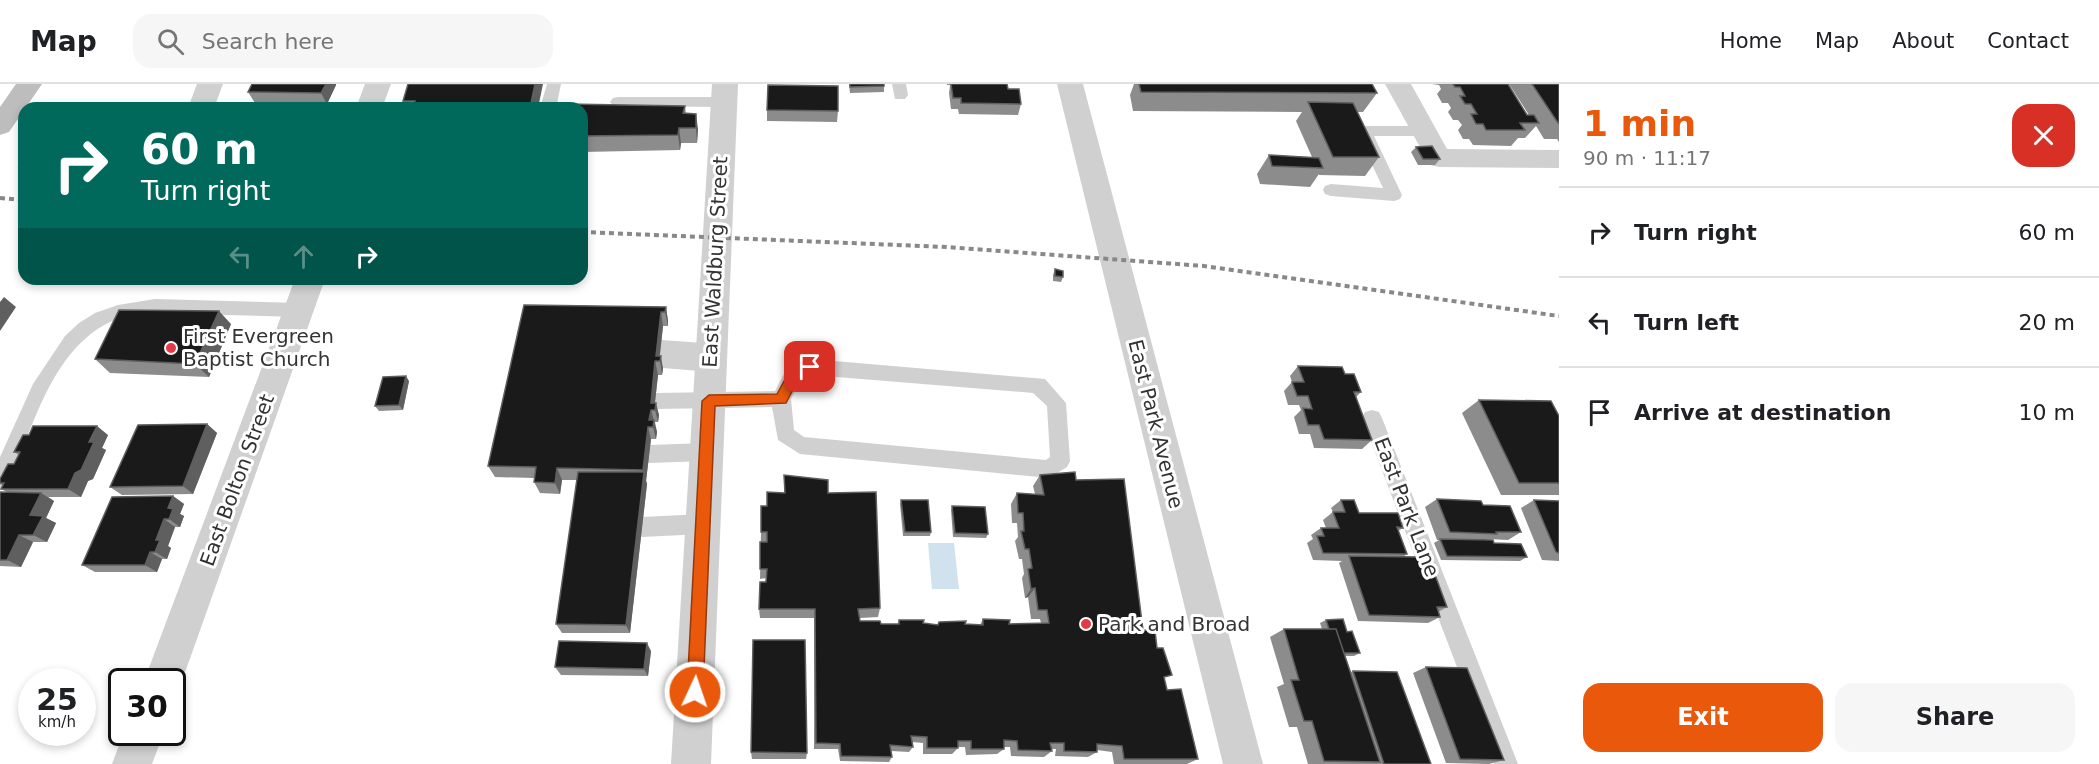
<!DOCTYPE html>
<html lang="en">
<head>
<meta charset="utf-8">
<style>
	body { margin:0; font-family:"DejaVu Sans",sans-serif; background:#f6f6f6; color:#202124; height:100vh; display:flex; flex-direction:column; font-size:22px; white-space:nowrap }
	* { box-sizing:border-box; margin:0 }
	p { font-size:20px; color:#757577 }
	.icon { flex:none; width:33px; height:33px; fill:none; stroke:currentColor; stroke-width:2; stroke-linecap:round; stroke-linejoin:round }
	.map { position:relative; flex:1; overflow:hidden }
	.sheet { display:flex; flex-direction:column; background:#fff; width:540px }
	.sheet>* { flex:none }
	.banner { position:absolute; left:18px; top:18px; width:570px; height:183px; border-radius:18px; box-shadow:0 3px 9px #0003; background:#00695c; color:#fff; overflow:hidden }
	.speed { position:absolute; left:18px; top:584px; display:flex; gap:12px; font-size:30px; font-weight:700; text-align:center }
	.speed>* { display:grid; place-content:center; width:78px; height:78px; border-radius:50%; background:#fff; box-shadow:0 3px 9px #0003; line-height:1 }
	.speed small { font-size:15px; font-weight:400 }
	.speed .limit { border:3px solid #111; border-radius:9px; background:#fff; color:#111 }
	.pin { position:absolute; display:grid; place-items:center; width:51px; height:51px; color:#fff; margin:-26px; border-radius:12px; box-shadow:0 3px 9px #0006 }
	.me { position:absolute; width:66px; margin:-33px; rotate:3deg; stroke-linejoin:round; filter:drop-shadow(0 0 4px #0008) }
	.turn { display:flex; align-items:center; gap:21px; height:126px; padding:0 24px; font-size:27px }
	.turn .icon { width:78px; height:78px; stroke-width:2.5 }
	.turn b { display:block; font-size:42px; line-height:51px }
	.lanes { display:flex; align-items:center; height:57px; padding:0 24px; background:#0003; justify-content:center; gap:30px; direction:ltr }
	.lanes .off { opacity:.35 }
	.round { display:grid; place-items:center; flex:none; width:63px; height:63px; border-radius:18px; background:#f6f6f6 }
	.headline { display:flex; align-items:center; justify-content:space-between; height:102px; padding:0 24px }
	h1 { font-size:36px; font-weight:600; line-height:45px; color:#ea580c }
	.cta { display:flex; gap:12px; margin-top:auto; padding:12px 24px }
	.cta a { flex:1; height:69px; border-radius:18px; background:#ea580c; color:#fff; font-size:24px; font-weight:600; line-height:69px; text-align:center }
	.cta a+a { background:#f6f6f6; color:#202124 }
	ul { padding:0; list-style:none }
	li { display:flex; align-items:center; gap:18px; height:90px; padding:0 24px; border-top:2px solid #e0e0e0 }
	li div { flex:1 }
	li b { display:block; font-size:22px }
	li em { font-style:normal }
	header { display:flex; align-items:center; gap:36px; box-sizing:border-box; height:84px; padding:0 30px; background:#fff; border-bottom:2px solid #e0e0e0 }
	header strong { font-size:28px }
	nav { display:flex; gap:33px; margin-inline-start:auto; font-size:21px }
	.search { width:420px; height:54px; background:#f6f6f6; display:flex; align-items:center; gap:15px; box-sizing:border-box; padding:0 21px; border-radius:18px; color:#757577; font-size:22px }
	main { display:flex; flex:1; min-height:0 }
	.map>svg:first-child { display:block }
	.water { fill:#cfe2ee }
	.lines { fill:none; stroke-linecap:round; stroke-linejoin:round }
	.lane { fill:#d0d0d0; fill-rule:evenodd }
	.street { fill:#d0d0d0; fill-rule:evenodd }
	.secondary { fill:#bdbdbd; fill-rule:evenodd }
	.rail { stroke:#888; stroke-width:4; stroke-dasharray:5 4; stroke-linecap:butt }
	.wall { fill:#8c8c8c }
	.shaded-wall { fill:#5f5f5f }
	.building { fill:#1a1a1a; stroke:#5f5f5f; stroke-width:1.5 }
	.route { fill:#ea580c; stroke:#983908; stroke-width:1.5 }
	.poi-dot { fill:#e63946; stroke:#fff; stroke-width:2 }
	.labels { text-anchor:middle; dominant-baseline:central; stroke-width:6; stroke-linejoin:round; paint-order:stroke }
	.street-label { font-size:20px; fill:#333; stroke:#fff }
	.poi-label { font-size:20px; fill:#333; stroke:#fff; text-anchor:start }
</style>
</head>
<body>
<header>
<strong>Map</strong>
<div class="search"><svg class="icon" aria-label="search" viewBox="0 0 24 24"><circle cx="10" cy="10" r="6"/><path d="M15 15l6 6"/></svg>Search here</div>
<nav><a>Home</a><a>Map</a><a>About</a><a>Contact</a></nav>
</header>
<main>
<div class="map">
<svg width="1559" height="680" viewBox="0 0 1559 680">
	<rect width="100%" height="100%" fill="#fff"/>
	<path class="water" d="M928,459H954L959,505H932Z"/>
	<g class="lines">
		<path class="lane" d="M547,0H561L556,24H540Z
			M892,0H906L908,11L905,15H895Z
			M618,13H724L732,18L724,23L613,22L610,18L613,14Z
			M1364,42H1424L1429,43L1432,47L1429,51L1424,52H1374L1402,111L1400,115L1394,117L1331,112L1325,110L1323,106L1325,102L1331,100L1383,104L1356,47L1359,43Z
			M155,215L299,219L305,221L308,226L305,231L299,233L155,229C138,231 121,232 106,240C49,271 32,348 7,402L0,405V373L33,300L65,252L79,239L95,229L118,221Z
			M661,256L718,260L720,265L718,270L710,272L717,275L719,280L717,285L710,288L652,283L650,278L652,273L661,270L654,268L652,263L654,258Z
			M811,275L1045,295L1066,319L1070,377L1067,383L1049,394L800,370L778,356L772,323L655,325L648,323L645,317L648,311L655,309L775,307L787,284ZM812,291L1033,309L1047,322L1050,373L1046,376L804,353L794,346L791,315L801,296Z
			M1372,326L1379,328L1382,334L1518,680H1494L1362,334L1365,328Z
			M706,359L713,362L716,368L713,374L706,377L649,379L642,376L639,370L642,364L649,361Z
			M703,430L710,433L713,440L710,447L703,450L642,453L635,450L632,443L635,436L642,433Z"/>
		<path class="street" d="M197,0H223L214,24H188Z
			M365,0H391L382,24H356Z
			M712,0H738L711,680H671Z
			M1057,0H1083L1263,680H1223Z
			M1385,0H1411L1447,65L1559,66V84L1439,83L1430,81Z
			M295,195H325L182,597L177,611L172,613V597H144Z
			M124,648H164L152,680H112Z"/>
		<path class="secondary" d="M16,0H42L9,48L0,51V23Z"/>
		<path class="rail" d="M0,114L24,116
			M582,148L946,163L1204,182L1559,232"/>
	</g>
	<path class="wall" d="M252,0H336V1L327,20H317L319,24H240L255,19L248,8Z
		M849,0H884V8L850,9Z
		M947,0H1007L1008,5L1021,20L1018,31L959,30L958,25H951L949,9L950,1H947Z
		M1134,0H1372L1377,9L1363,28H1357L1379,73L1365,92L1319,91V90L1310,103L1260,100L1257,90L1269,71L1312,73L1296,37L1302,28L1133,27L1130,11Z
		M1432,0H1508L1527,31H1529L1509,0H1559V58L1557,55H1544L1536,42L1525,54H1518L1511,62L1473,61L1469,55H1463L1458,46L1462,41L1458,36H1453L1448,28L1451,24L1448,19H1442L1437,10L1441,5L1439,1Z
		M403,17L538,24H407Z
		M685,22L686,30L698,45L697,59H681L680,66L582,68V24Z
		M767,26L838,27L837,38L767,37Z
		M1416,63L1440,75L1435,81H1418L1411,68Z
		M24,75V88L19,83Z
		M1055,185L1063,193L1061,198L1053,197V191Z
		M666,223L668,237V242H663L660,272L663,285L662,291H658L655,319L659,331L658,338H655L657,348L656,355H651L646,397L647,400L630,549H562L556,540L577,396H562L560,410L540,409L534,398V394L495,393L488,382Z
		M231,240L209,293L110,289L95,275Z
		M1298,282L1345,290L1361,308L1356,313L1372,356L1362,365L1314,364L1310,350H1299L1294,333L1301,326L1299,321H1288L1284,307L1292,298L1290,292Z
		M409,297L403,326L379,327L375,322Z
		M1479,316L1559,332V411H1501L1462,329Z
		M207,340L217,349L193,410L122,411L110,403Z
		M108,351L102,364L106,366L93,395L88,397L81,413H48L54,417L46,434L56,439L47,458H33L21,483L0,482V408H7L1,405L3,402L0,400V395L14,380L19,371L14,368Z
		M784,391L828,409L880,524L878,533L860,534V537L881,540H898L899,536L937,541L939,538L980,541L983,535L1009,540L1041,539L1040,535H1031L1028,513L1025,514L1022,494L1024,490L1022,475H1019L1015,457L1018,453L1017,439H1012L1011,420L1017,409L1035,410L1033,402L1040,391L1076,396L1143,546L1157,564L1167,606L1198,675L1187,680H1114L1112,668L1097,666V668L1088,673L1055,672L1056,665H1051L1052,667L1044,673L1011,672L1010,663H1004V665L997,670L966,671L965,663H958V664L952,670H923V659L912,658L913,663L909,668L891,667L892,673L889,678L840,677L838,665H814V534H760L759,525L766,494L760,495L761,448L767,422L784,409Z
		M173,412L184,420L180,430L184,432L180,443H175L168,462L171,464L167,475H162L157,488H95L82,481Z
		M1437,415L1483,421L1521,448L1508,456L1488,455L1486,456L1527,473L1520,477L1441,476L1434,459L1439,456H1437L1425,423Z
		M901,416L931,448L930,452H903L900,420Z
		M1341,416L1359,429L1403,444L1398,447L1407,470L1403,473L1421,480L1447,523L1438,528L1440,533L1428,539L1358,537L1339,479L1342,477L1313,476L1307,459L1313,455L1311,451L1321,444H1326L1323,436L1333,428L1331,424Z
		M1534,416L1559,417V477L1542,476L1521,424Z
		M952,422L988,450L986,454L953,453L951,426Z
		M1326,536L1347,548L1360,569L1354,572H1345L1351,588L1353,587L1431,680H1308L1297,643H1289L1277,603L1284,600L1270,553L1284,545H1322L1320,539Z
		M651,567L648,592L561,591L555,583Z
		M1426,583L1504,676L1489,680L1446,679L1413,589Z
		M751,668L807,669L806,675H752Z"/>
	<path class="shaded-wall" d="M326,0H336V1L327,20L321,9Z
		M535,0H543L538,24H530Z
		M696,30L698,45L697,59L696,44Z
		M679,44L681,59L680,66L678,51Z
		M4,213L16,223L0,247V218Z
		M666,223L668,237V242L665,228Z
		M219,227L231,240L209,293L195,280Z
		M661,228L663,242L659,277L656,272Z
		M661,272L663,285L662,291L660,277Z
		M655,277L658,291L654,326L651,319Z
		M406,292L409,297L403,326L399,321Z
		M656,319L659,331L658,338L655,326Z
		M651,326L657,348L656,355L653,343L649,336Z
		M207,340L217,349L193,410L183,402Z
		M97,342L108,351L102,364L106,366L93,395L88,397L81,413L68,405Z
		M648,343L651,355L646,397L643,386Z
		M557,384L562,396L560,410L555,399Z
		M644,388L647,400L630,549L626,541Z
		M41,409L54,417L46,434L56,439L47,458L33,451L30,431Z
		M173,412L184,420L180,430L184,432L180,443L169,435L168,424Z
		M164,435L175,443L168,462L171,464L167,475L155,468L156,456Z
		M19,451L33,458L21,483L7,476Z
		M150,468L162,475L157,488L145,481Z
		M1035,504L1028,513L1025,514L1031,505Z
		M647,559L651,567L648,592L644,585Z"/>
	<path class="building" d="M252,0H326L321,9L248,8Z
		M408,0H535L530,24H413L415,17H403Z
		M850,0H884V2L850,3Z
		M951,0H1007L1008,5H1019L1021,20L961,19V14H953Z
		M1139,0H1372L1377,9L1141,8Z
		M1453,0H1508L1527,31H1534L1539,39H1520L1525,46H1486L1483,40H1476L1471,30H1477L1471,20H1465L1460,12H1465L1460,3H1455Z
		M1532,0H1559V39H1558Z
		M768,1L838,2V27L767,26Z
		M1308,18L1353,19L1379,73H1333Z
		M242,19L317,20L315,24H240Z
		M565,20L685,22L683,29L696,30V44H679L678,51L582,52V24H564Z
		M1432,62L1440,75H1423L1416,63Z
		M1269,71L1319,74L1323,84L1272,82Z
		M24,75V83H19Z
		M1055,185L1063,187V193L1055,192Z
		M524,221L666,223L665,228H661L656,272H661L660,277H655L651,319H656L655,326H651L649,336H654L653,343H648L643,386L557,384L555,399L534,398L536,383L488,382Z
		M119,226L219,227L195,280L95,275Z
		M1298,282L1342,283L1345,290H1354L1361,308H1354L1372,356L1324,355L1319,341H1308L1303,324L1312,325L1308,312H1297L1292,298H1304Z
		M406,292L399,321L375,322L383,293Z
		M1479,316L1551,317L1559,332V399H1519Z
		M207,340L183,402L110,403L138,341Z
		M33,342H97L89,358H94L81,386L75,389L68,405H1L4,399H0V395L8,380H14L20,368H14L23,351H29Z
		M578,388H644L626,541L556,540Z
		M1075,388L1076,396L1124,395L1143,546L1155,547L1157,564H1163L1172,591L1164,593L1167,606L1181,605L1198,675H1124L1122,662L1097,660V668L1064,667V659H1050L1052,667L1018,666L1017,657L1004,656V665H971V657H958V664H927V653L911,652L913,663L890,661L892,673L841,672L840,660L816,659L815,525H759L760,498H766L767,485H760V458H767V448H761V422H767V408L785,409L784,391L828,396V409L876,408L880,524L858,525L860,537H880L881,540H899V536H924L923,539L938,541L939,538L966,537L965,540L983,541V535L1010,536L1009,540L1049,539L1047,526H1038L1035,504L1031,505L1028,485L1032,484L1029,465H1025L1021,447H1024L1023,429H1018L1017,409L1044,411L1040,391Z
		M0,408L41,409L30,431L43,432L33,451H19L7,476H0Z
		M173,412L168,424L173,425L169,435H164L156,456H160L155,468H150L145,481H82L112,413Z
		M1437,415L1481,417L1483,421L1510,422L1521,448H1496L1497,450L1450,448Z
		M901,416H928L931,448H905Z
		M1341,416H1354L1359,429H1398L1403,444L1397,443L1407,470L1323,469L1317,452H1324L1321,444H1339L1333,428H1345Z
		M1534,416L1559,417V469L1556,468Z
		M952,422L985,423L988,450L955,449Z
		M1440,455L1493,456L1494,459L1521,460L1527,473L1447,472Z
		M1349,472L1418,473L1421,480H1431L1447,523H1437L1440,533L1369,531Z
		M1343,535L1347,548L1352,547L1360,569H1344L1336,545H1329L1326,536Z
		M1284,545H1336L1380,678L1324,677L1312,637H1304L1291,596H1299Z
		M753,556H805L807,669L751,668Z
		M559,557L647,559L644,585L555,583Z
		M1426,583L1467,584L1504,676L1460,675Z
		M1353,587L1397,588L1431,680H1384Z"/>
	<path class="route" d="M810,278L815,279L817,283L815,287L799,294L786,319L715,322L703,608L700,614L695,616L689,614L687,608L702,317L709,311L777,310L790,286Z"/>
	<g class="poi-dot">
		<circle cx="171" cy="264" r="6"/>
		<circle cx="1086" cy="540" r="6"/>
	</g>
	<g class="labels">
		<g class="street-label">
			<text transform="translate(715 178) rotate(-87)">East Waldburg Street</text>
			<text transform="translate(1156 340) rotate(76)">East Park Avenue</text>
			<text transform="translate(237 396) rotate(-70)">East Bolton Street</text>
			<text transform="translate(1407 423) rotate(69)">East Park Lane</text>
		</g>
		<g class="poi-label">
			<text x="183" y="252">First Evergreen<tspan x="183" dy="23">Baptist Church</tspan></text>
			<text x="1098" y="540">Park and Broad</text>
		</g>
	</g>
</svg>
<div class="speed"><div>25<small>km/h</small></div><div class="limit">30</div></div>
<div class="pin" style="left:810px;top:283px;background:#d93025"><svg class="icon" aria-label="arrive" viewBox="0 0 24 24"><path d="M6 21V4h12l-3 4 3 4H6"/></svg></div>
<svg class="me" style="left:695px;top:608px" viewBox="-20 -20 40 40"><circle r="17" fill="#ea580c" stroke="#fff" stroke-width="3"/><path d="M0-11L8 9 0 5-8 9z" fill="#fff"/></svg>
<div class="banner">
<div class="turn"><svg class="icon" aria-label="right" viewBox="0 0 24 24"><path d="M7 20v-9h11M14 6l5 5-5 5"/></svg><div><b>60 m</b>Turn right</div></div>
<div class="lanes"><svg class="icon off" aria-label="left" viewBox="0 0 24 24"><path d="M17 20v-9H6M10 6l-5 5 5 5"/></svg><svg class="icon off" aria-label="ahead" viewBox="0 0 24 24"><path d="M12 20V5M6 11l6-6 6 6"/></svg><svg class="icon" aria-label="right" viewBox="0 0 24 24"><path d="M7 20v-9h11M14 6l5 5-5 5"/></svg></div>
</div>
</div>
<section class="sheet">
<div class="headline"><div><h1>1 min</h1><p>90 m · 11:17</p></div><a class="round" style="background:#d93025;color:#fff"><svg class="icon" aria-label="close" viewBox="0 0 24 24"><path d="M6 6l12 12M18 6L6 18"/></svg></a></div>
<ul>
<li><svg class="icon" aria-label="right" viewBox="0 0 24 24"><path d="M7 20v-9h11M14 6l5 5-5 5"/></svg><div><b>Turn right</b></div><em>60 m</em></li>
<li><svg class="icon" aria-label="left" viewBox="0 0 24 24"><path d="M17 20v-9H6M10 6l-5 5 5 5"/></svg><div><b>Turn left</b></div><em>20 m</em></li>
<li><svg class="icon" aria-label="arrive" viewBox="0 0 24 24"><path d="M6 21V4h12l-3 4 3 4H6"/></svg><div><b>Arrive at destination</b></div><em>10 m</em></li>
</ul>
<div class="cta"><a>Exit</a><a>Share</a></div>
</section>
</main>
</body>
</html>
